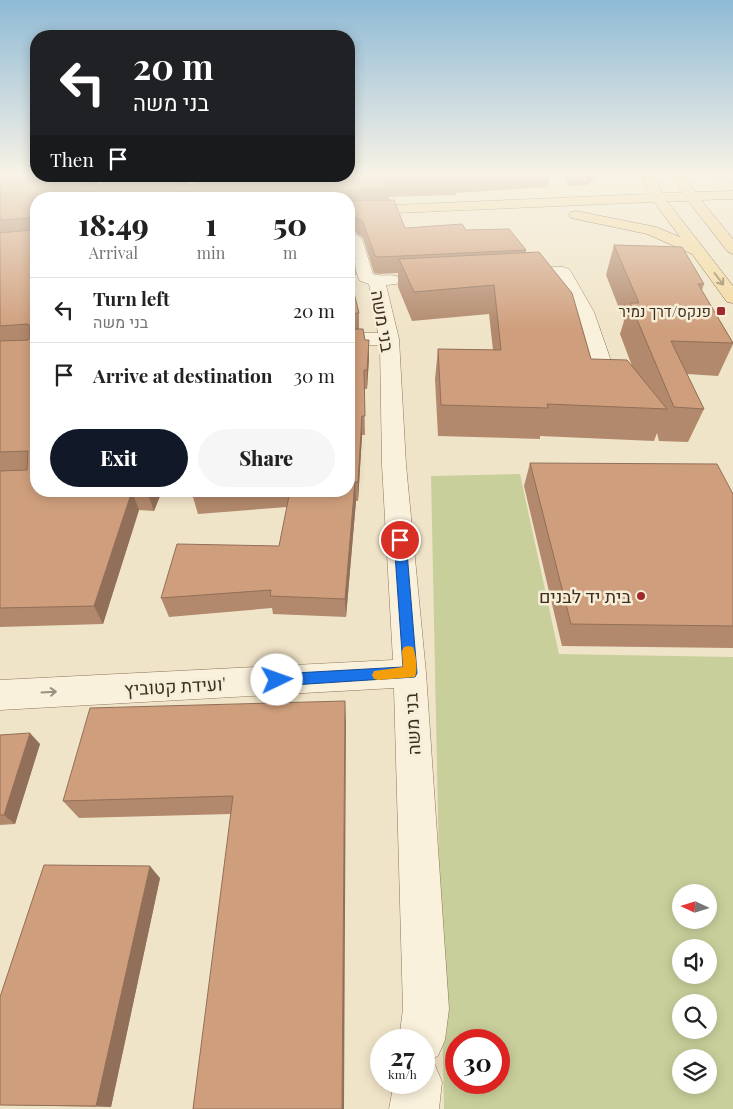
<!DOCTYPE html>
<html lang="en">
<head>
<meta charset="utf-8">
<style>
	body { margin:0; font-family:"Playfair Display",Heebo,serif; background:#f6f6f6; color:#222; height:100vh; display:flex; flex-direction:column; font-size:19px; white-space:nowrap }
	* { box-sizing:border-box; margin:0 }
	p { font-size:16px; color:#767676 }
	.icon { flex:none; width:28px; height:28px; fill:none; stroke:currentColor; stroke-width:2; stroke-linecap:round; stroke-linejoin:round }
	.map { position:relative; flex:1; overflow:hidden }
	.drawer { position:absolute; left:30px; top:192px; width:325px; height:305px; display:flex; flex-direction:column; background:#fff; border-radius:20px; box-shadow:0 2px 12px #0003 }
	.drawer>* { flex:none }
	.top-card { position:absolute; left:30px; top:30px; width:325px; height:152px; border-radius:20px; box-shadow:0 2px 12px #0003; background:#202124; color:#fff; overflow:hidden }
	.needle { width:32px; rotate:274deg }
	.fabs { position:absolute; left:672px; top:884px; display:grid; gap:10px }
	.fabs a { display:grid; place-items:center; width:45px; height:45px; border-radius:50%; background:#fff; box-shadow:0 2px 12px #0003; font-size:25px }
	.speed { position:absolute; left:370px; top:1029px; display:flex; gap:10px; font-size:25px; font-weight:700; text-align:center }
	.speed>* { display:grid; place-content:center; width:65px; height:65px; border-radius:50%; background:#fff; box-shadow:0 2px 12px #0003; line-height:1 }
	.speed small { font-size:12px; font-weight:400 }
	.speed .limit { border:8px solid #d22; background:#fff; color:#111 }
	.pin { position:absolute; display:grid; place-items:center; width:42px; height:42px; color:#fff; margin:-21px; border:2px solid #fff; border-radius:50%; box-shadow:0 1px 5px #0007 }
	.me { position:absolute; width:55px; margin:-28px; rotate:87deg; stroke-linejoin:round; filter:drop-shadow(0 0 4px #0008) }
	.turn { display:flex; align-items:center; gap:18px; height:105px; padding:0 20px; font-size:22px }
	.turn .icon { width:65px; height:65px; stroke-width:2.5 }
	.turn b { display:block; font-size:35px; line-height:42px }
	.then { display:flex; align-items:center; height:48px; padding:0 20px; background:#0003; gap:10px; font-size:19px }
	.eta { display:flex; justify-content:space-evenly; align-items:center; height:85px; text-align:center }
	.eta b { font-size:30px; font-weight:800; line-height:35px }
	.cta { display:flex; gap:10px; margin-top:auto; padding:10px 20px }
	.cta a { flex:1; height:58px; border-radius:30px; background:#111827; color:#fff; font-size:20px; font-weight:800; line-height:58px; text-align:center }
	.cta a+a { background:#f6f6f6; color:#222 }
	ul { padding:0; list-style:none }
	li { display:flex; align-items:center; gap:15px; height:65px; padding:0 20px; border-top:1px solid #e0e0e0 }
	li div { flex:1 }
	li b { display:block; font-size:19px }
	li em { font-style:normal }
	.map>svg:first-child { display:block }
	.green { fill:#c9cf9b; fill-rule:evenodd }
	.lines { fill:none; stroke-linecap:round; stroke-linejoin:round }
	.minor-casing { stroke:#8d765c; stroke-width:1 }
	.major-casing { stroke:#5b4430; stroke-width:1 }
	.minor { fill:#faf1dc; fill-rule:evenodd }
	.major { fill:#f3d9a0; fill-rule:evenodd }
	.wall { fill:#b2896c }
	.shaded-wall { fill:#916f58 }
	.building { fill:#cf9f7d; stroke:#916f58 }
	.oneway { stroke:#988460 }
	.oneway2 { stroke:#9c907e }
	.route { fill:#1a73e8; stroke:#114b97 }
	.slow { fill:#f59e0b }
	.poi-dot { fill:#9e2a2b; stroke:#f7eed8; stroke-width:2 }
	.labels { text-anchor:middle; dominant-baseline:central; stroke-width:5; stroke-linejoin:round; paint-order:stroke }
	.far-poi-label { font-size:15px; fill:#3d2e20; stroke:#f7eed8; text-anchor:end }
	.street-label { font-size:18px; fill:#3d2e20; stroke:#f7eed8 }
	.poi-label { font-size:18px; fill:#3d2e20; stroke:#f7eed8; text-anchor:end }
</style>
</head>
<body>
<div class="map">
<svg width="733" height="1109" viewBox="0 0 733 1109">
	<rect width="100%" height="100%" fill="#f0e4c8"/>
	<path class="green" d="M520,474L559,654L733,657V1109H444L431,476ZM681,892H709V920H681ZM681,948H709V975H681ZM681,1002H709V1030H681ZM456,1040H499V1082H456ZM681,1058H709V1085H681Z"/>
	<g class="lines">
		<defs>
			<path id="minor" d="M190,176H202L198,199H184Z
				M354,234L359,236L362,239L373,274C381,277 389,274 397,276L399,280L397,284L386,285L399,339L406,465L426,673L449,1009L445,1040L438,1056L427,1061L435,1065L442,1082L439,1109H389L394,1082H424V1040H399L403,1009L394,688L0,710V680L393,660L382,465L380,345H349V333H378L369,284L360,281L358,277L349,247V236Z
				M563,267L569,269L571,272L594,312L617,378L614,382L607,384L600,382L597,378L576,312L557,277L517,278L511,276L509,273L511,270L517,268Z"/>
			<path id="major" d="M641,174H653L662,193H682L672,174H684L695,192L733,191V199L701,200L733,239V254L728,252L688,201H667L733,286V303L727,302L692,254L647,234L576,219L571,218L569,215L571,212L576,211L656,227L680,237L654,202L349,215V207L649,194Z
				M709,174H733V182L711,177Z"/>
		</defs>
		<use href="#minor" class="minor-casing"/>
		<use href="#major" class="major-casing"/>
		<use href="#minor" class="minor"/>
		<use href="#major" class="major"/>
	</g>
	<path class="wall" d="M0,174L97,185H102L106,176H188L186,185H196L349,174H550L548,187L456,193V195L389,197V200L405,228L466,230L526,250V253L591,359L632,366L620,334L624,321L606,275L614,245L704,284L702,290L733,343V344L718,376L687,374L704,409L688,442L659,441L657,433L654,441L540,436V439L438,436L435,379L438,349L493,350L489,314L412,321L398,287V273L379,274L374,273L363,238L355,232L349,234V199H36V491H162L154,511L139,510L103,624L0,627Z
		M564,174H596L595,178L587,185L568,186Z
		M349,237L355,259L356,275L350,276L359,313V329L369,358L367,389H364L365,435H362L358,501H356L346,617L273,614L272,608L169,617L161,598L279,546L287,507L198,514L192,494L193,491H349Z
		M530,463L733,494V648L562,646L524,486Z
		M346,722L230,814L79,818L63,801Z
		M0,735L40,744L15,824L0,825Z
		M160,878L111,1107L0,1105V997Z"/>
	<path class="shaded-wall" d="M589,174H596L595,178L587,185Z
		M90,176H101L91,199L85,185Z
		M182,176H188L183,199L180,185Z
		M354,216L355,232L349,234V218Z
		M369,340V358L367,389V370Z
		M362,416V435L358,501V482Z
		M355,482L356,501L346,617L345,599Z
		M132,491L139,510L103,624L94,606Z
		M148,491H162L154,511L147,492Z
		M345,701L346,722L344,1109H342Z
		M30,733L40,744L15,824L4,815Z
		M150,866L160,878L111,1107L96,1106Z"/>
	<path class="building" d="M0,174H36V176H90L85,185H102L106,176H182L180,185H196L198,176H349V174H524L456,178L457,180L387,182L390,188L347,191V199H36V491H132L94,606L0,608V471L27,470L28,451L0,452V341L28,340L30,338V326L28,324L0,326V233L31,230L32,220L30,218L0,220Z
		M394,200L405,228L462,224L466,230L509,229L526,250L380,257L375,256L363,222L354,216L349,218V201Z
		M349,237L355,259H349Z
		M614,245L682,247L704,284H698L733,343L671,341L704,409L674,407L630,303H639Z
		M539,252L572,293L591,359L627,360L667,409L547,404L548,408L441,405L438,349L501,350L494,285L414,292L399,259Z
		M349,272L359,313L349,314Z
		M349,329H363L365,340H369L367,370H364L365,416H362L358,482H355L345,599L270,596L271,590L161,598L177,544L279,546L290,491H349Z
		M530,463L717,464L733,494V626L571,624Z
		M193,491H238L192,494Z
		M345,701L342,1109H193L233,796L63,801L90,708Z
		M30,733L4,815H0V735Z
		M44,865L150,866L96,1106L0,1105V997Z"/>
	<defs><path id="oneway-shaft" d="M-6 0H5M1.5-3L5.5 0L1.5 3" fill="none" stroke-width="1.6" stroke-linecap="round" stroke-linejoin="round" transform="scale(1.25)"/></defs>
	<use class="oneway" href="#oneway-shaft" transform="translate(719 279) rotate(53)"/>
	<use class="oneway2" href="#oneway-shaft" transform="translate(49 692) rotate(-3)"/>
	<linearGradient id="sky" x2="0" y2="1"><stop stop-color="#8fbad6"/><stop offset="0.53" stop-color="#f8f3e6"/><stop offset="1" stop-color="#f8f3e6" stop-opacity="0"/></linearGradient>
	<rect width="733" height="329" fill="url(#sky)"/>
	<path class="route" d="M400,536L406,540L417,673L415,677L277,686L272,684L270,680L272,676L277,674L403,667L394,540Z"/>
	<path class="slow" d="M408,646L413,647C416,655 418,669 415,677L378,680L374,679L372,675L374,671L403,667L402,651L404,647Z"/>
	<g class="poi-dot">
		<rect x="716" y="306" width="10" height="10" rx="2.5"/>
		<circle cx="641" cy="596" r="5"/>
	</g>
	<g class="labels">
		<g class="far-poi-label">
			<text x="711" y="311">פנקס/דרך נמיר</text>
		</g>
		<g class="street-label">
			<text transform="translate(383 321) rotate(80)">בני משה</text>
			<text transform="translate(175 686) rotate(-3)">ועידת קטוביץ'</text>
			<text transform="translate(412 724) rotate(-93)">בני משה</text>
		</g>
		<g class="poi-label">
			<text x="631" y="596">בית יד לבנים</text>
		</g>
	</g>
</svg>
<div class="fabs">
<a><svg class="needle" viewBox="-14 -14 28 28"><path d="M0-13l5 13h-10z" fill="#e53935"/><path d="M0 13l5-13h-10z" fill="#767676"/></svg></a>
<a><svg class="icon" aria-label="sound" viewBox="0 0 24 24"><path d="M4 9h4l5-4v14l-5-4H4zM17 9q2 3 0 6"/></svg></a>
<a><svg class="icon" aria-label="search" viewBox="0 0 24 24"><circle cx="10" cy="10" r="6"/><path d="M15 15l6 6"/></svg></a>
<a><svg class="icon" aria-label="layers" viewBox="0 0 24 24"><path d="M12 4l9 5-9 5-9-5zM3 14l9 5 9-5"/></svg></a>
</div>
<div class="speed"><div>27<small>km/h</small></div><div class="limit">30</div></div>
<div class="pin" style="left:400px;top:540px;background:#d93025"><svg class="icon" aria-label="arrive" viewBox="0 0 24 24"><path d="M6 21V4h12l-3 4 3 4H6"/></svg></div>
<svg class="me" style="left:277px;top:680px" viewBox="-20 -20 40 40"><circle r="19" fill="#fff"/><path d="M0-13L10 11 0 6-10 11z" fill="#1a73e8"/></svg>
<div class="top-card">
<div class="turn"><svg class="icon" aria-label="left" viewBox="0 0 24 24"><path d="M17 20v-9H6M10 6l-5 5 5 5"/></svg><div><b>20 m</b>בני משה</div></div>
<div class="then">Then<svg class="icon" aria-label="arrive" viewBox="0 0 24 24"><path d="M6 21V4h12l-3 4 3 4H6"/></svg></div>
</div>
<section class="drawer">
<div class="eta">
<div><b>18:49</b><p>Arrival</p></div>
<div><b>1</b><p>min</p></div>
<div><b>50</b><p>m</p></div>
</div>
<ul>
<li><svg class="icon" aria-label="left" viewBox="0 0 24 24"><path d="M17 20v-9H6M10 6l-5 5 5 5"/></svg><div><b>Turn left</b><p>בני משה</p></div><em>20 m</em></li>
<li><svg class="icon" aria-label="arrive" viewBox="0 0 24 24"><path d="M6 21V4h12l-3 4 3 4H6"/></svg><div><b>Arrive at destination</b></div><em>30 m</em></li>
</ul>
<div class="cta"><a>Exit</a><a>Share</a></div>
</section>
</div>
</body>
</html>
